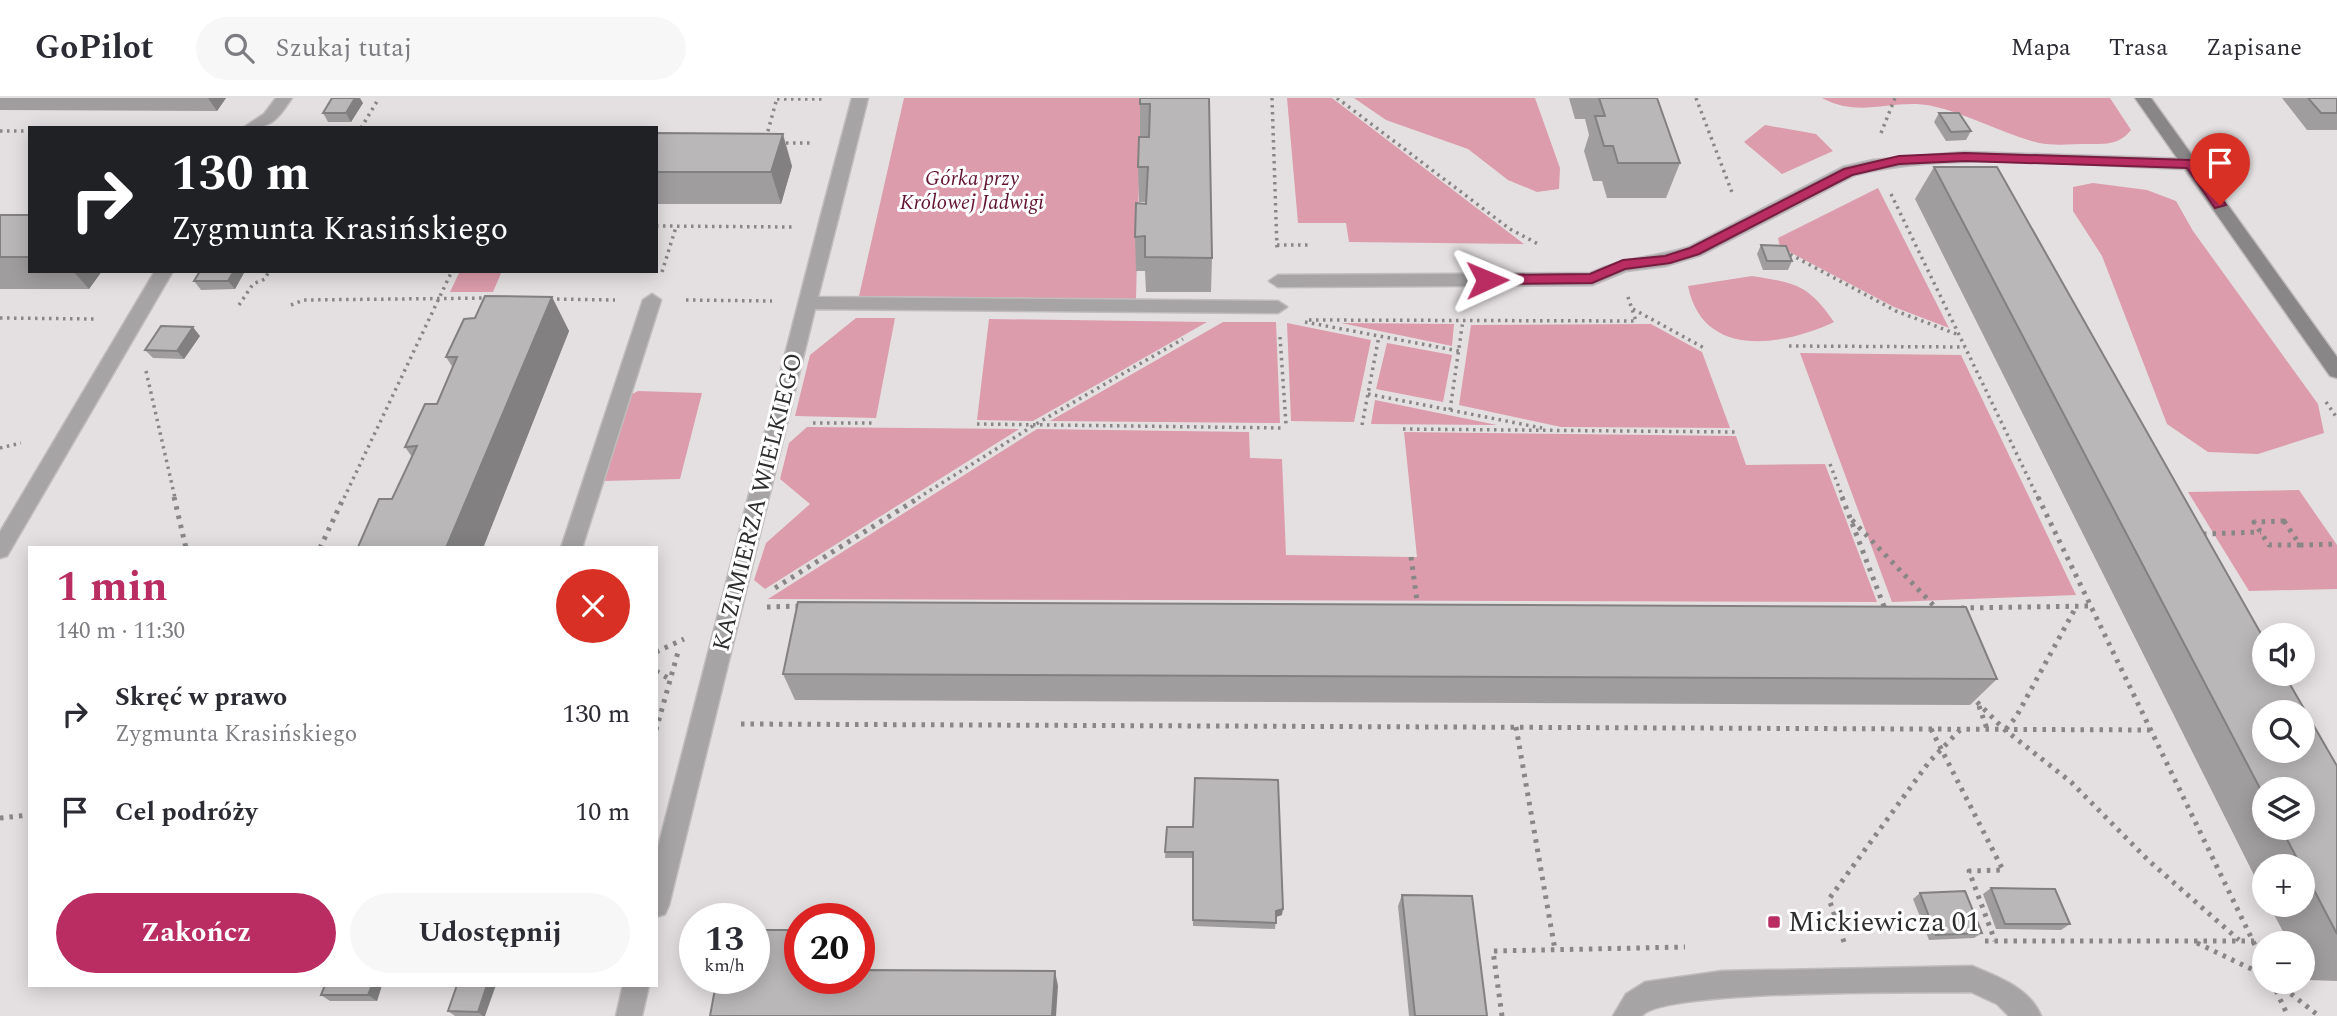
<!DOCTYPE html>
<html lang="pl">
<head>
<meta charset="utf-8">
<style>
	body { margin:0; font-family:Spectral,serif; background:#f7f7f7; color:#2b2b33; height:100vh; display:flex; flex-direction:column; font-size:26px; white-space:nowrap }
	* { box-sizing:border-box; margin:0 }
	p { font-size:23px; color:#7c7c81 }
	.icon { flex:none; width:38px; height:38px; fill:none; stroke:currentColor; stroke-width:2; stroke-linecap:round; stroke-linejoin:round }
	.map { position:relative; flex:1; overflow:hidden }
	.side { position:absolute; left:28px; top:448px; width:630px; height:441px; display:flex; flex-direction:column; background:#fff; border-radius:0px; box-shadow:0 4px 18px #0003 }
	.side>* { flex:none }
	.guide { position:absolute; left:28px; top:28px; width:630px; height:147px; border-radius:0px; box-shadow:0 4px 18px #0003; background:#202124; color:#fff; overflow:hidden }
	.tools { position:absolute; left:2252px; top:525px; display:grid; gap:14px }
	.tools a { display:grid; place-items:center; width:63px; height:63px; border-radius:50%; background:#fff; box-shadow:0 4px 18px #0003; font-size:35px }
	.speed { position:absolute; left:679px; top:805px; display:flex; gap:14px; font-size:35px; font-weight:700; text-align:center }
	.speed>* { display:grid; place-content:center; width:91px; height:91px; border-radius:50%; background:#fff; box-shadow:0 4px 18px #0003; line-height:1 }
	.speed small { font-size:18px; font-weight:400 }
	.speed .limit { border:10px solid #d22; background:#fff; color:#111 }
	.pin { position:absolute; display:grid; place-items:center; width:60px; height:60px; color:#fff; margin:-72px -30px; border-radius:50% 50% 50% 0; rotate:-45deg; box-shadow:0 0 7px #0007 }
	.pin .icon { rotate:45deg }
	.me { position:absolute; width:77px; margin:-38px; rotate:89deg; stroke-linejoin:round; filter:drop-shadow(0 0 5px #0008) }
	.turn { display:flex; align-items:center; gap:24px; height:147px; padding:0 28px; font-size:32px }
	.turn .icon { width:91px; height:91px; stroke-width:2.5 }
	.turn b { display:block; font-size:49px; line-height:60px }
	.round { display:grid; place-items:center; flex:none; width:74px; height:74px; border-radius:37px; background:#f7f7f7 }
	.summary { display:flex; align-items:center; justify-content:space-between; height:119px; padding:0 28px }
	h1 { font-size:42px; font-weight:700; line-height:52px; color:#b92d62 }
	.cta { display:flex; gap:14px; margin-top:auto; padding:14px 28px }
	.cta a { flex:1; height:80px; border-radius:42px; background:#b92d62; color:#fff; font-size:28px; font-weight:700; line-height:80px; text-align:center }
	.cta a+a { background:#f7f7f7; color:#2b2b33 }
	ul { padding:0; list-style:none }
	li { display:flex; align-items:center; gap:21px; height:98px; padding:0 28px }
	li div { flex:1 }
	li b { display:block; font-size:26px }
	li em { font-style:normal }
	header { display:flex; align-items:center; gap:42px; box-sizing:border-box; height:98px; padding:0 35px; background:#fff; border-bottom:2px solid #e1e1e2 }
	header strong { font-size:33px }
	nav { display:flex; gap:38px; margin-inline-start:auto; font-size:24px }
	.search { width:490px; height:63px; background:#f7f7f7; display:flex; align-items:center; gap:18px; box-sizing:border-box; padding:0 24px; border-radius:38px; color:#7c7c81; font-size:26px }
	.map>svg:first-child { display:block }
	.green { fill:#dc9cac }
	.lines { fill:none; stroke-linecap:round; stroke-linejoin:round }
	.lane-casing { stroke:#c0bcbd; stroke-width:3 }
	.street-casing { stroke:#c0bcbd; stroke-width:3 }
	.secondary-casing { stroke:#c0bcbd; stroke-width:3 }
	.path-far1 { stroke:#888686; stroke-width:3.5; stroke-dasharray:2.5 4.5; stroke-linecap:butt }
	.path { stroke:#888686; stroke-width:5; stroke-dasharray:3.5 6; stroke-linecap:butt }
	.lane { fill:#a6a4a4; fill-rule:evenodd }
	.street { fill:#a6a4a4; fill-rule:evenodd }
	.secondary { fill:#898687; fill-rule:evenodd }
	.wall { fill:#a09d9e; fill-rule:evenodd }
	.shaded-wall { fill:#828081 }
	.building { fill:#bab7b8; stroke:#828081; stroke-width:2; fill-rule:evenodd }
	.route { fill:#b92d62; stroke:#781d40; stroke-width:2 }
	.poi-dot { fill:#b92d62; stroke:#fff; stroke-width:2.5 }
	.labels { text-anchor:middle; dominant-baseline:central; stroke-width:6; stroke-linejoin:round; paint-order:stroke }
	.far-park-label { font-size:21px; font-style:italic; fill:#621331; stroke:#fff }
	.street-label { font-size:24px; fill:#2e2d2d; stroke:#fff }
	.near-poi-label { font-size:28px; fill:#2e2d2d; stroke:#fff; text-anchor:start }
</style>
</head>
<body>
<header>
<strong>GoPilot</strong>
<div class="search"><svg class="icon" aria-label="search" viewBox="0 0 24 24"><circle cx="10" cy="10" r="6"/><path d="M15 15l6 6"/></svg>Szukaj tutaj</div>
<nav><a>Mapa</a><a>Trasa</a><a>Zapisane</a></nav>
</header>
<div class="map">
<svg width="2337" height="918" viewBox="0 0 2337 918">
	<rect width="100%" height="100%" fill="#e4e0e1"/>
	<path class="green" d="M904,0H1141L1136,201L859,198Z
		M1287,0H1332L1524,146L1349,144L1346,125H1298Z
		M1354,0H1535L1560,70L1559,91L1537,94L1508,82L1468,51L1386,22Z
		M1822,0H2110L2131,32C2119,47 2106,46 2088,46C2072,46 2054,48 2039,45C2003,36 1969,16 1932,8C1892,0 1861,21 1822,0Z
		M1765,27L1816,36L1833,53L1782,76L1744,44Z
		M2093,85L2147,92L2176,103L2193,133L2318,306L2324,335L2258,356L2208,354L2167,326L2102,158L2073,113V89Z
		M1878,90L1949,230L1894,209L1780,149L1778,140Z
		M460,173H502L493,194H450Z
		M1752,178C1796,185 1808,186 1834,224C1783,248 1703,262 1688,188Z
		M856,220H895L876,320L795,318L810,257Z
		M989,221L1207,224L1033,323L977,322Z
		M1223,224H1276L1280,325L1050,323Z
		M1287,225L1371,242L1354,324L1291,323Z
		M1341,225L1454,226L1452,248Z
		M1651,226L1702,254L1730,330L1561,329L1459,307L1471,227Z
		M1387,245L1452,257L1443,304L1376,291Z
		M1800,255L1961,257L2076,497L1892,504Z
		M638,293L702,295L680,381L604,383L632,296Z
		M1375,302L1497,327L1371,326Z
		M807,329L1019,331L765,491L754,482L766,445L810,406L780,381L789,345Z
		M1037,331L1249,334L1250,360L1282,361L1286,457L1411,459H1417L1404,334L1736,338L1746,367L1825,366L1877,504L768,501Z
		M2299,392L2337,447V491L2249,493L2188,394Z"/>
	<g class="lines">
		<defs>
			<path id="lane" d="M852,0H868L838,121L829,127L820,121Z
				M1965,54L2190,61L2198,66L2190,71C2088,68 1952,52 1855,77L1701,157L1665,168L1626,173L1592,187L1278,189L1269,183L1278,177L1590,175C1625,159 1653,160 1689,149L1843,69L1873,62Z
				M652,196L661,202L582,450H561L643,202Z
				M1972,868C1998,879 2030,890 2041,918H2009L1997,906L1971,894C1923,895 1662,891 1642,918H1613L1626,896L1645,884L1722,873Z"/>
			<path id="street" d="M276,0H292C276,23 272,30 243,30L264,16Z
				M829,115L838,121L818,199L1278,203L1287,209L1278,215L815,211L669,807L665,816L656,819V757L820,121Z
				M155,173H173L7,458L0,460V434Z
				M623,887H649L642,918H616Z"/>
			<path id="secondary" d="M2135,0H2151L2337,259V280L2330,278Z"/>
		</defs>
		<use href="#lane" class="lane-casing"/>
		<use href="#street" class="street-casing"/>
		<use href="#secondary" class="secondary-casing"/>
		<path class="path-far1" d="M1272,0L1277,150
			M1337,0L1510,131L1540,147
			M1696,0L1733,97
			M777,1H824
			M361,30L379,0
			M0,33H30
			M1881,35L1895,0
			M766,40L777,0
			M779,45H813
			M1891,96L2038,400
			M656,128L792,129
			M1277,147H1308
			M1784,153L1896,213L1959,237
			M662,174L676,129
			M550,201L615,202
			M686,202L772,203
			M239,207L253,186L265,181L269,173
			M291,207L304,202L489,200
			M1633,211L1706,251
			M0,220L96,221
			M1309,222L1636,223L1628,199
			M1305,224L1459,253
			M1280,239L1286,326
			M1789,248L1965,249
			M146,273L175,400
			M1368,296L1542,330
			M2326,304L2337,320
			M1450,312L1463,222
			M813,325H875
			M977,326L1281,330
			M1362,327L1379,238
			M1403,331L1735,334
			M0,350L21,345
			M1830,366L1843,400
			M344,400L452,173
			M918,400L1036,326L1183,241"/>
		<path class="path" d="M174,399L186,450
			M1842,399L1885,511
			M2038,399L2264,866
			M1852,422L1936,510
			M2284,423L2300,447H2269L2254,424Z
			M2203,436L2261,434
			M2300,447L2337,446
			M320,450L344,399
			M1411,459L1418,510
			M775,490L920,399
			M767,509L801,508
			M1961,510L2091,508
			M656,554L684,541
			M656,573L671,582
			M1977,604L2005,632L2071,684L2149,763L2239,842
			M1979,608L1987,631
			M741,626L2152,632
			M1516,629L1555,852
			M1931,631L2003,772L1969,773L1995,843
			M2006,631L2016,619L2076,509
			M656,632L678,554
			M0,720L30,717
			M1985,843H2254
			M1844,844L1829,801L1929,664L1960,632
			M2197,845L2264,877
			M2272,884L2288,918
			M2276,884L2319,918
			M1502,918L1493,853L1685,849"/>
		<use href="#lane" class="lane"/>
		<use href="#street" class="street"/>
		<use href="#secondary" class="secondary"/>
	</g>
	<path class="wall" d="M0,0H226L217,13L0,12Z
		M1140,0H1209L1212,160L1211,194H1146L1145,173H1136L1135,139L1147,104H1139L1138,69L1140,39Z
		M1569,0H1657L1680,65L1666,100H1607L1602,83H1593L1584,53L1589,37L1585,21H1575Z
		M2282,0H2337V32H2307Z
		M363,5L351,24H328L323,15Z
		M1939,15L1971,33L1966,42L1946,43L1934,24Z
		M656,35L792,68L781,106H656Z
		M1934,69L2337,668V883L2307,882L2303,874V845H2289L2269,807H2303V768H2264V797L1915,101ZM2264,691L2303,730H2264Z
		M0,117H30V173H102L89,191H0Z
		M1761,147L1792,163L1788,172H1763L1757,156Z
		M200,173H245L235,191L201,192L194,183Z
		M552,199L569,233L483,450H358L392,401L412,359L405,349L437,306L453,270L446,259L475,220Z
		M200,238L184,261L153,260L145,252Z
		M783,576L1997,581L1970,607L795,602Z
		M1167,729L1282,817L1276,819L1275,831L1193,828L1192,760H1165Z
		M1991,790L2070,826L2061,832L1996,831L1983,796Z
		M1920,795L1982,835L1974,840L1929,842L1913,801Z
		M1402,797L1487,918H1409L1398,808Z
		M325,887H382L377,903H330L321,897Z
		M457,887L485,918H455L448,913Z"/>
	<path class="shaded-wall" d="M208,0H226L217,13Z
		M355,0H360L363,5L351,24L346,15Z
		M783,36L792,68L781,106L771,74Z
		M73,173H102L89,191Z
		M234,173H245L235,191L228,183Z
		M552,199L569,233L483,450H446Z
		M193,229L200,238L184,261L177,253Z
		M1283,811L1282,817L1275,819L1276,813Z
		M1055,873L1058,888L1056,918H1052Z
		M372,887H382L377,903L368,897Z
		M487,887H496L485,918H483L478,914Z"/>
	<path class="building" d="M332,0H355L346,15H323Z
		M1140,0H1209L1212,160L1145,159V138L1135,139L1136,105L1146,106L1148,69H1138L1139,39H1149L1150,6H1140Z
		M1599,0H1657L1680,65H1618L1613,48H1604L1595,18H1605Z
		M2308,0H2337V15H2321Z
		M1939,15H1959L1971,33L1951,34Z
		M656,35L783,36L771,74H656Z
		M1934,69H1997L2264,541V576H2284L2337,668V836L2303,771V768H2301L2281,730H2303V691H2264V698ZM2264,614H2303V653H2264Z
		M0,117H30V159H0Z
		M1761,147L1786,148L1792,163H1767Z
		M200,173H234L228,183H194Z
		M485,198L552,199L446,450L358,449L379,401H392L417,348L405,349L425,306H437L457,259H446L464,221L475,220Z
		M161,228L193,229L177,253L145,252Z
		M798,504L1966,509L1997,581L783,576Z
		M1195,680L1278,682L1283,811L1276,813V825L1193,822V754H1165L1167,729H1193Z
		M1991,790L2055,791L2070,826H2005Z
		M1965,793L1982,835L1936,837L1920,795Z
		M1402,797L1472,798L1487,918H1415Z
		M754,832H800V880H859V872L1055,873L1052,918H710L717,880H754Z
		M325,887H372L368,897H321Z
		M457,887H487L478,914L448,913Z"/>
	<path class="route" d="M1965,55L2190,62L2195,63L2226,107L2215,110L2187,70L1965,63L1899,66L1852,77L1699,156L1670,165L1625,171L1592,185L1487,186L1481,182L1487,177L1590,176L1623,162L1665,158L1690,150L1844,71L1899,58Z"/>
	<rect class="poi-dot" x="1767" y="817" width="14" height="14" rx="3.5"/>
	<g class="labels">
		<g class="far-park-label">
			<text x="972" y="81">Górka przy<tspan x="972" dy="24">Królowej Jadwigi</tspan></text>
		</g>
		<g class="street-label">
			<text transform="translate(758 404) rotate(-76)">KAZIMIERZA WIELKIEGO</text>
		</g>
		<g class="near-poi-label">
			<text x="1788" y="824">Mickiewicza 01</text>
		</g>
	</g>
</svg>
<div class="tools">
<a><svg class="icon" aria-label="sound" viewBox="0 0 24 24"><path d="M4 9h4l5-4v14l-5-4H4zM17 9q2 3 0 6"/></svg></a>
<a><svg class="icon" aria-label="search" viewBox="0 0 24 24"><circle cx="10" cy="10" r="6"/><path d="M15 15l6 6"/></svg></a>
<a><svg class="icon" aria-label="layers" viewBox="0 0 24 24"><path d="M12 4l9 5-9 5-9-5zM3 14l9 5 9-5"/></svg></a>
<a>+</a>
<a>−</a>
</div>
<div class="speed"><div>13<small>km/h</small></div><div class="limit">20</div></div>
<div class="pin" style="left:2220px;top:107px;background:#d93025"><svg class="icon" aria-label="arrive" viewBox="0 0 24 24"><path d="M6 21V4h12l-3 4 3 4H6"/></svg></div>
<svg class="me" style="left:1487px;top:182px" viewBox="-20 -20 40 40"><path d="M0-17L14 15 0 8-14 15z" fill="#b92d62" stroke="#fff" stroke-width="4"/></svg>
<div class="guide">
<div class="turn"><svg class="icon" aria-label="right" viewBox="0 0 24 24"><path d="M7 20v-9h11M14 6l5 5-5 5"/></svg><div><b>130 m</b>Zygmunta Krasińskiego</div></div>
</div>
<section class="side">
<div class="summary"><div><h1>1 min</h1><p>140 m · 11:30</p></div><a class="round" style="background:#d93025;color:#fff"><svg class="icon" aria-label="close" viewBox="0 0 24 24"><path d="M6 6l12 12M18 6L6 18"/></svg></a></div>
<ul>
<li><svg class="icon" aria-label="right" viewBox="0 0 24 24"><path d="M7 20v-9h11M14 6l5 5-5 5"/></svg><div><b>Skręć w prawo</b><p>Zygmunta Krasińskiego</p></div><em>130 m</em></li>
<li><svg class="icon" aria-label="arrive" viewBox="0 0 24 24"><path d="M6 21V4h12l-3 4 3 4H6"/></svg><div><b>Cel podróży</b></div><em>10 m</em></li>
</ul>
<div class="cta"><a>Zakończ</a><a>Udostępnij</a></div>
</section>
</div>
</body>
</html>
